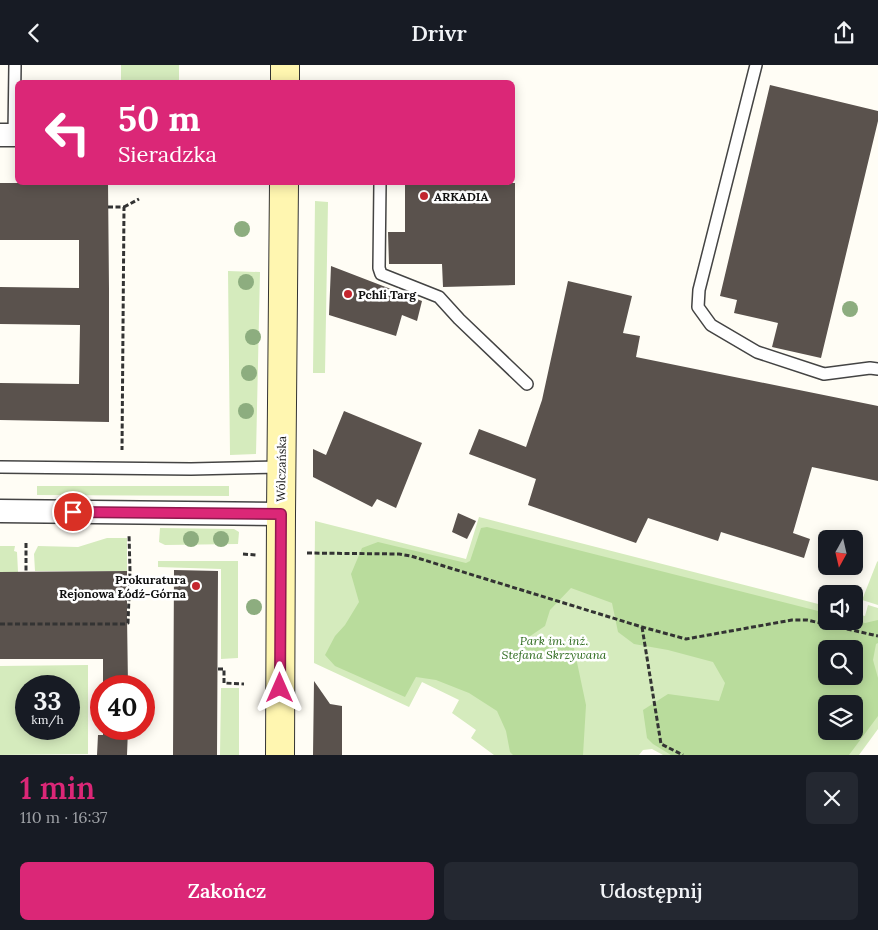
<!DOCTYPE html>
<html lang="pl">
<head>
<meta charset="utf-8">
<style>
	body { margin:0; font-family:Lora,serif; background:#242831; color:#f1f3f6; height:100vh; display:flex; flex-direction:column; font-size:19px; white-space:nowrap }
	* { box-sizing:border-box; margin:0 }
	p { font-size:16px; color:#9ea1a6 }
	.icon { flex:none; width:28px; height:28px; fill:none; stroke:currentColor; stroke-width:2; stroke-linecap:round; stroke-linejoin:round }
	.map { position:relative; height:690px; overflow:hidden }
	.drawer { display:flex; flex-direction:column; background:#171b24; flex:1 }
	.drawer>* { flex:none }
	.guide { position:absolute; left:15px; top:15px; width:500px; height:105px; border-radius:8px; box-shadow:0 2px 12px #0003; background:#db2777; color:#fff; overflow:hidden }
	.needle { width:32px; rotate:188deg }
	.fabs { position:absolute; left:818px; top:465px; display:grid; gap:10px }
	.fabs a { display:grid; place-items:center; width:45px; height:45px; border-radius:8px; background:#171b24; box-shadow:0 2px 12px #0003; font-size:25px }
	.speed { position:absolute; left:15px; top:610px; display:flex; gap:10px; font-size:25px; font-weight:700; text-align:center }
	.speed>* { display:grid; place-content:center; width:65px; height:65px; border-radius:50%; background:#171b24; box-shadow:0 2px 12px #0003; line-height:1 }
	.speed small { font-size:12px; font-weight:400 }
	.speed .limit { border:8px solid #d22; background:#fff; color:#111 }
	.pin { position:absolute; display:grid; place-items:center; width:42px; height:42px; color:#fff; margin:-21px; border:2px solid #fff; border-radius:50%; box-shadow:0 1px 5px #0007 }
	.me { position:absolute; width:55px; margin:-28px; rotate:0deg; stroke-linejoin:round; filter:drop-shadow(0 0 4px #0008) }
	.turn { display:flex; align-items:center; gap:18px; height:105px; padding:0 20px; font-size:22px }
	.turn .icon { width:65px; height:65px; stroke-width:2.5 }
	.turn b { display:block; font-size:35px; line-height:42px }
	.round { display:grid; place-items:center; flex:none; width:52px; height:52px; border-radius:8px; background:#242831 }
	.summary { display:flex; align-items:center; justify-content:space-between; height:85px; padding:0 20px }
	h1 { font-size:30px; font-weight:600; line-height:38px; color:#db2777 }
	.button { display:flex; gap:10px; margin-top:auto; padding:10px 20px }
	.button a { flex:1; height:58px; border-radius:8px; background:#db2777; color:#fff; font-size:20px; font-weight:600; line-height:58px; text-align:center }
	.button a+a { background:#242831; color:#f1f3f6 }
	header { display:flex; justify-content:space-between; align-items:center; height:65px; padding:0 20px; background:#171b24; font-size:22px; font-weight:600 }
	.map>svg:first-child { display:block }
	.green { fill:#d5ebbd; fill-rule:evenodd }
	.forest { fill:#b9dc9c; fill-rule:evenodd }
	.building { fill:#5a524d }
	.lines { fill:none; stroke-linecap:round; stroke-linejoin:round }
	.lane-casing { stroke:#444; stroke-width:14 }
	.street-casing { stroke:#444; stroke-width:25 }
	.secondary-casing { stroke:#333; stroke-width:30 }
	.path { stroke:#333; stroke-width:3; stroke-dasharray:5 2.5; stroke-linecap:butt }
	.lane { stroke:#fff; stroke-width:11 }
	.street { stroke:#fff; stroke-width:22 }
	.secondary { stroke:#fff6b0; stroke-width:28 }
	.tree { fill:#8dad7f }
	.route-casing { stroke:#8e194d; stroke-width:12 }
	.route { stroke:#db2777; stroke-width:9 }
	.poi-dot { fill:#c4262e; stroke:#fff; stroke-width:2 }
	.labels { text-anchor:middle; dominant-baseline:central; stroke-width:5; stroke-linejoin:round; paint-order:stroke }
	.poi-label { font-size:12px; font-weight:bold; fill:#111; stroke:#fff; text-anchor:start }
	.street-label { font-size:12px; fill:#111; stroke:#fff }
	.park-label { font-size:12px; font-style:italic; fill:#2f6b1f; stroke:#fff }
</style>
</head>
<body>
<header><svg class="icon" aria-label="back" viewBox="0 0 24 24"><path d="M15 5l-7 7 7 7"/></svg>Drivr<svg class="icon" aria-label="share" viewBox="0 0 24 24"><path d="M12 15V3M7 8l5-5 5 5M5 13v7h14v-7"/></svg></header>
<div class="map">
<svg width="878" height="690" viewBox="0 0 878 690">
	<rect width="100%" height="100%" fill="#fffdf5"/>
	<path class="green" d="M121,0H179V17H121Z
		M315,136L328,137L325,308H313Z
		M228,206L260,207L256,389L230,390Z
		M37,421H229V431L37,430Z
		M479,452L826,541V556H854V548L865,551L868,540L878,543V664L859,690H663L652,684L643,685L639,690H494L471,673L476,665L452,648L459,635L422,617L409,642L314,598L315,456L466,494ZM826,584H854V611H826ZM826,639H854V666H826Z
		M160,463L234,464L239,467L238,479L165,480L159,477Z
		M107,473H127V506H35L34,489L38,481L78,482Z
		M0,481H15L14,486L17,487L18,507H0Z
		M158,496H238V593L221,594V504L158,502Z
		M878,496V540L862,535L877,497Z
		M88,600V689L0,690V601ZM26,621H69V664H26Z
		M221,623H239V690H220Z"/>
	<path class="forest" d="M487,462L826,548V556H854V555L865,558L878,555V578L876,579L873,595L878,613V651L849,690H671L653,679L647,673L643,645L668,629L719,636L725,618L713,597L668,585L634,579L618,567L612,538L571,523L550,545L545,561L517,580L545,578L574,583L586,640L583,690H513L510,687L506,666L497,646L469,628L436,615L416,612L405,632L335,601L325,590L335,571L345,560L359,537L351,509L362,483L378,477L466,498L470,496L481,463ZM826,584H854V611H826ZM826,639H854V666H826Z"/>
	<path class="building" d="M770,20L878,46V56L821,293L772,282L778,258L734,248L737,235L720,231Z
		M0,118H108L109,223V357L0,355V318L79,319L80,260L0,259V222L79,223V175H0Z
		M405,118H515V220L443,222L442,199H389L388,167H405Z
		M331,201L422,236L417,256L402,250L396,271L329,250Z
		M568,216L632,231L623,268L640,271L636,292L878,341V416L812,402L793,468L810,474L804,493L721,467L718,476L648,453L636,478L528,440L536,414L469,389L479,364L526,382L542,335Z
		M344,346L422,378L396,443L377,434L372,442L313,412V384L326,390Z
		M458,448L476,456L467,474L452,467Z
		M174,505L218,506L217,690H173Z
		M127,506V551L128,621H103V594H0V507Z
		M314,616L330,639L342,641V690H313Z
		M103,664H128L127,690H97L98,670H103Z"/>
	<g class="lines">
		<defs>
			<path id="lane" d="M756,0L699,225L698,242L711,260L757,287L824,309L870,303L878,304
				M14,70L15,0
				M380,118L379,203L381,209L439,232L459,254L527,319
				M0,402L191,404L281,402"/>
			<path id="street" d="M0,70H18
				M0,446L281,449"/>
			<path id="secondary" d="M285,18V0
				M280,690L281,449L284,118"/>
		</defs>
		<use href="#lane" class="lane-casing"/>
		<use href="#street" class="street-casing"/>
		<use href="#secondary" class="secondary-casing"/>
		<path class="path" d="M108,142H124L122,385
			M124,142L139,134
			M26,478V507
			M307,488L399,489L411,491L642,562L686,574L792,555H807L878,571
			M243,489L256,490
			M0,559H124L128,558L130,506L129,469
			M642,562L661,679L683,690
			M218,604H224V618L244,619"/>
		<use href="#lane" class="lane"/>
		<use href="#street" class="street"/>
		<use href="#secondary" class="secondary"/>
	</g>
	<g class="tree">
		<circle cx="242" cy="164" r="8"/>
		<circle cx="246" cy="217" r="8"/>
		<circle cx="850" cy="244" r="8"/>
		<circle cx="253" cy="272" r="8"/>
		<circle cx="249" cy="308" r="8"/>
		<circle cx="246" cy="346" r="8"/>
		<circle cx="191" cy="474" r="8"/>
		<circle cx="221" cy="474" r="8"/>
		<circle cx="254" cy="542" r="8"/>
	</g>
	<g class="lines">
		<defs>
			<path id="route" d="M73,447L281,449L280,623"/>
		</defs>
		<use href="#route" class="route-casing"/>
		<use href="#route" class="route"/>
	</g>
	<g class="poi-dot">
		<circle cx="424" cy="131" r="5"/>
		<circle cx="348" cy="229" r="5"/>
		<circle cx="196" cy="521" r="5"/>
	</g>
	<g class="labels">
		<g class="poi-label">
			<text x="434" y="131">ARKADIA</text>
			<text x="358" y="229">Pchli Targ</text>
			<text x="186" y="514" text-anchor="end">Prokuratura<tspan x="186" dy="14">Rejonowa Łódź-Górna</tspan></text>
		</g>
		<g class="street-label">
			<text transform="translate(281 404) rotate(-89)">Wólczańska</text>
		</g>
		<g class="park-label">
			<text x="554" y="575">Park im. inż.<tspan x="554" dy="14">Stefana Skrzywana</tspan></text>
		</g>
	</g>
</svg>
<div class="fabs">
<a><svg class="needle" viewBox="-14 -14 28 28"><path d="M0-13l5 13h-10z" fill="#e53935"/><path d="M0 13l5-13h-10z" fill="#9ea1a6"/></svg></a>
<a><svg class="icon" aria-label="sound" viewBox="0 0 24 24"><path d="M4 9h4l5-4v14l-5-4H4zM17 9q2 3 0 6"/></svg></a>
<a><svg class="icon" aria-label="search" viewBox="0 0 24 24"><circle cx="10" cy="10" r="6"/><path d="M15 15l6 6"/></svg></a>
<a><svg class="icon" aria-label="layers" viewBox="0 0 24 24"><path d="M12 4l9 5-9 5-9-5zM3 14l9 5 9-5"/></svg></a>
</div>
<div class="speed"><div>33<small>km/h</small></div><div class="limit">40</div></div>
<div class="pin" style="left:73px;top:447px;background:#d93025"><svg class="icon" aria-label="arrive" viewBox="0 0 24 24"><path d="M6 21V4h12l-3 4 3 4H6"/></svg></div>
<svg class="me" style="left:280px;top:623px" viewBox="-20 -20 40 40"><path d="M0-17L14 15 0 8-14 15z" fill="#db2777" stroke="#fff" stroke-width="4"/></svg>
<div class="guide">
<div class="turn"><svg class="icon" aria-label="left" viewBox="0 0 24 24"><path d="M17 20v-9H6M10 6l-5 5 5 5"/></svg><div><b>50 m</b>Sieradzka</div></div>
</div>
</div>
<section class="drawer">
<div class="summary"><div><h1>1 min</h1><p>110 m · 16:37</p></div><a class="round"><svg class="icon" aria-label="close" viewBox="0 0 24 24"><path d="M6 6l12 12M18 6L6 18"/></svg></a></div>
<div class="button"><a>Zakończ</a><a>Udostępnij</a></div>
</section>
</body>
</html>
